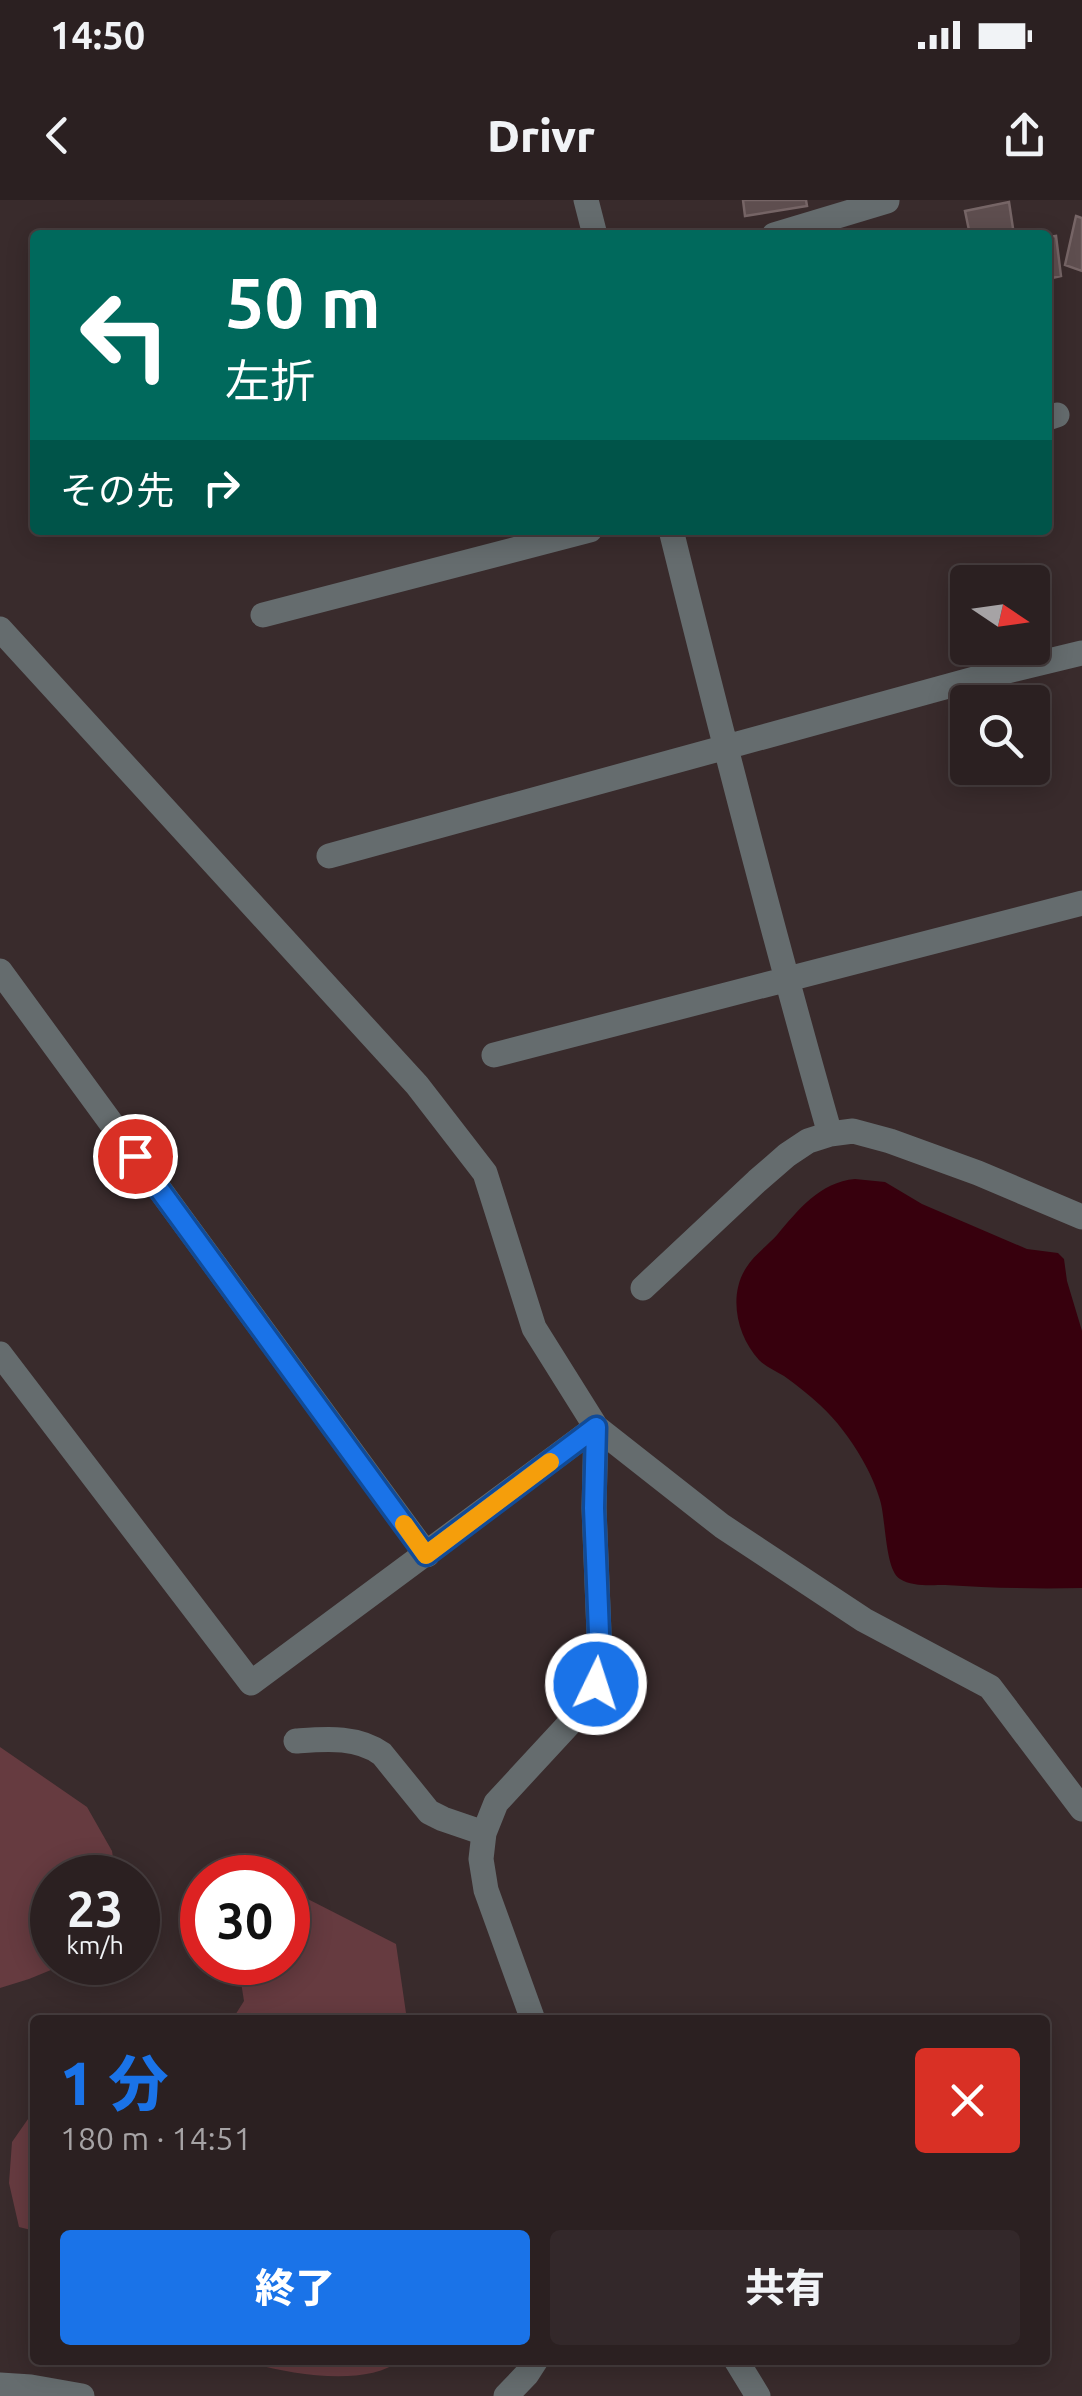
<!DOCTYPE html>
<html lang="ja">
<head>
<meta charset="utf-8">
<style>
	body { margin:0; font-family:Ubuntu,"Noto Sans JP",sans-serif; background:#33282a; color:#f1f3f6; height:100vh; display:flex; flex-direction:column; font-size:38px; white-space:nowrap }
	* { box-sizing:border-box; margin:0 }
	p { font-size:32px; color:#a6a3a5 }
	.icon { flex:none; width:55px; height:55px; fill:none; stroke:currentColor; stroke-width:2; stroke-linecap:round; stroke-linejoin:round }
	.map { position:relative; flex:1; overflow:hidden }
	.details { position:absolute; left:30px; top:1815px; width:1020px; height:350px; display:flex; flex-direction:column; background:#2b2021; border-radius:10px; box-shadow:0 5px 25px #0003,0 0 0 2px #473e3f }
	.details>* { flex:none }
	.hud { position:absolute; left:30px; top:30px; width:1022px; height:305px; border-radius:10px; box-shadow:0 5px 25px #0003,0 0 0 2px #473e3f; background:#00695c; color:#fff; overflow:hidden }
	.needle { width:65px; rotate:103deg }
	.buttons { position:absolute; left:950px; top:365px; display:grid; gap:20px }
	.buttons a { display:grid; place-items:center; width:100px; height:100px; border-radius:10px; background:#2b2021; box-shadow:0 5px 25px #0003,0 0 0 2px #473e3f; font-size:50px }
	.speed { position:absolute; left:30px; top:1655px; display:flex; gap:20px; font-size:50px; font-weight:700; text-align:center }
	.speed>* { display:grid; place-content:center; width:130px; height:130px; border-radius:50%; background:#2b2021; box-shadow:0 5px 25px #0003,0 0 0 2px #473e3f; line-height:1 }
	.speed small { font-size:25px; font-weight:400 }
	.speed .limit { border:15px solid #d22; background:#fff; color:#111 }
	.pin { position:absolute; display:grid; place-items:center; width:85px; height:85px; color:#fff; margin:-42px; border:5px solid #fff; border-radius:50%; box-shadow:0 2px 10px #0007 }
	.me { position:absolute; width:110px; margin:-55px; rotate:4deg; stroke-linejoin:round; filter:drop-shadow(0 0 8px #0008) }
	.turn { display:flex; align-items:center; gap:35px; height:210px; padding:0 30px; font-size:45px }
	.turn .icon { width:130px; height:130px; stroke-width:2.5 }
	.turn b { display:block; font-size:70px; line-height:85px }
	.then { display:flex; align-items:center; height:95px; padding:0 30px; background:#0003; gap:20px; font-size:38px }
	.round { display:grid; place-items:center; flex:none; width:105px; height:105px; border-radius:10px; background:#33282a }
	.overview { display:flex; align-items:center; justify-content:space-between; height:170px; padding:0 30px }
	h1 { font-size:60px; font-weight:800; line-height:75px; color:#1a73e8 }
	.action { display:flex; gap:20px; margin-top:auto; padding:20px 30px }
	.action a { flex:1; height:115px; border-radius:10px; background:#1a73e8; color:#fff; font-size:40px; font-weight:800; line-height:115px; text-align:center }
	.action a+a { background:#33282a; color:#f1f3f6 }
	.status { display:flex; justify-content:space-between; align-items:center; height:70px; padding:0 50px; background:#2b2021; direction:ltr }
	.status svg { height:28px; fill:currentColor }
	header { display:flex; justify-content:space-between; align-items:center; height:130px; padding:0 30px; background:#2b2021; font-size:45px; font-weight:800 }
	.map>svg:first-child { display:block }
	.green { fill:#663b40 }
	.water { fill:#37000d }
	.building { fill:#5e4e4f; stroke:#766566; stroke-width:2.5 }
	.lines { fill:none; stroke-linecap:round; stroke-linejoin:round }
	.minor { stroke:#656c6e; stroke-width:25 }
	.route-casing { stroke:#114b97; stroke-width:25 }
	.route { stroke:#1a73e8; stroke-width:18 }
	.slow { stroke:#f59e0b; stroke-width:18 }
</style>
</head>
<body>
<div class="status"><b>14:50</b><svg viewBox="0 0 49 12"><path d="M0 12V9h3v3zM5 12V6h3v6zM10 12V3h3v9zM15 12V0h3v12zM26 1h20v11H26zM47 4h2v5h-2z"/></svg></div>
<header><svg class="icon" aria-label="back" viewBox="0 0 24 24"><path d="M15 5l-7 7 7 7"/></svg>Drivr<svg class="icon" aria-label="share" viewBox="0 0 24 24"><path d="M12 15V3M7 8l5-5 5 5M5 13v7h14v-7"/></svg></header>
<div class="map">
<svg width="1082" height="2196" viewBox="0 0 1082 2196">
	<rect width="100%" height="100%" fill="#392b2c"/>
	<path class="green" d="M0,1547L87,1607L112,1651L116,1677L52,1678V1762L68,1763L29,1779L0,1788Z
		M296,1693L396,1744L407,1820H232L244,1801L238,1763L288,1762V1698Z
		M35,1909V2031L19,2027L9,1983L12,1942Z
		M241,2160H401C364,2189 282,2173 241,2160Z"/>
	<path class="water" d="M855,979L885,982L922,1004L1027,1049L1058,1053L1064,1059L1067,1081L1082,1131V1388C1036,1389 991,1388 945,1385C932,1385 912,1387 900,1379C885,1370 886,1320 880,1300C876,1286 869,1271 862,1259C850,1238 837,1221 820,1205C809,1195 797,1185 784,1176C776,1171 766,1167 759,1160C737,1136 728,1096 746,1068C753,1056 767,1046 777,1035C798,1010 820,982 855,979Z"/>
	<path class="building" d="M743,0H806L807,6L745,16Z
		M1009,2L1014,35H970L965,11Z
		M1076,16L1082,18V71L1065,65Z
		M1056,36L1061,76L1048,79V37Z"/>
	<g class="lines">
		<path class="minor" d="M586,0L595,35
			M774,35L887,1
			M1048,218L1057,215
			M671,330C721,532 773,734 830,934
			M263,415L590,330
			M0,429L417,885L485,973L534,1128L596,1227L722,1326L864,1420L990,1487L1082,1609
			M329,656L974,479L1082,453
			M0,771L427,1355
			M494,855L1082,703
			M643,1088L757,981L787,955L808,941L830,934L853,931L890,941L978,973L1082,1017
			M0,1154L251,1483L596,1227
			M296,1541C326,1539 357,1536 382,1554L429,1612L443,1619L484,1633
			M533,1820L486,1690L481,1659L484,1633L496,1603L582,1510L596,1484L600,1458L594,1308L596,1227
			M736,2160L758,2196
			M0,2185L31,2187L82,2196
			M506,2196L527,2174L536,2160"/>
	</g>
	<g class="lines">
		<defs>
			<path id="route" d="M135,956L426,1355L596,1227L594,1308L600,1458L596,1484"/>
		</defs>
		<use href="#route" class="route-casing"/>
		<use href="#route" class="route"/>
		<path class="slow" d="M404,1324L426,1355L550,1262"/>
	</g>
</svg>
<div class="buttons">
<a><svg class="needle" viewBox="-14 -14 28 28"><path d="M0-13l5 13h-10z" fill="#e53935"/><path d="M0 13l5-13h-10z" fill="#a6a3a5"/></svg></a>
<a><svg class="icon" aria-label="search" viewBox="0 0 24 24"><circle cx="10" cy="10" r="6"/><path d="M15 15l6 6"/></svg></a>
</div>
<div class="speed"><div>23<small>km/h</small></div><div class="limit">30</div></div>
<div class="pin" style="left:135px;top:956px;background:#d93025"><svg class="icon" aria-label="arrive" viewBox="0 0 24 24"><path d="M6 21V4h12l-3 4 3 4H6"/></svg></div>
<svg class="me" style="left:596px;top:1484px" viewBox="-20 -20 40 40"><circle r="17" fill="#1a73e8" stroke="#fff" stroke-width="3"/><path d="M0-11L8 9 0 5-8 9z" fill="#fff"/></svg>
<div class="hud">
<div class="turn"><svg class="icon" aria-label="left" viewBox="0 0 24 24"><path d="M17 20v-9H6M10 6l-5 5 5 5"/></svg><div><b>50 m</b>左折</div></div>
<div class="then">その先<svg class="icon" aria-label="right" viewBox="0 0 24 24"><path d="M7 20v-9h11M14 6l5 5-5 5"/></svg></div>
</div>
<section class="details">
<div class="overview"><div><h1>1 分</h1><p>180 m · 14:51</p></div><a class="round" style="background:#d93025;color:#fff"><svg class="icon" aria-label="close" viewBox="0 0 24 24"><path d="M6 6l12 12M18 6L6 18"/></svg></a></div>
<div class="action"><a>終了</a><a>共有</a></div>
</section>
</div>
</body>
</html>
